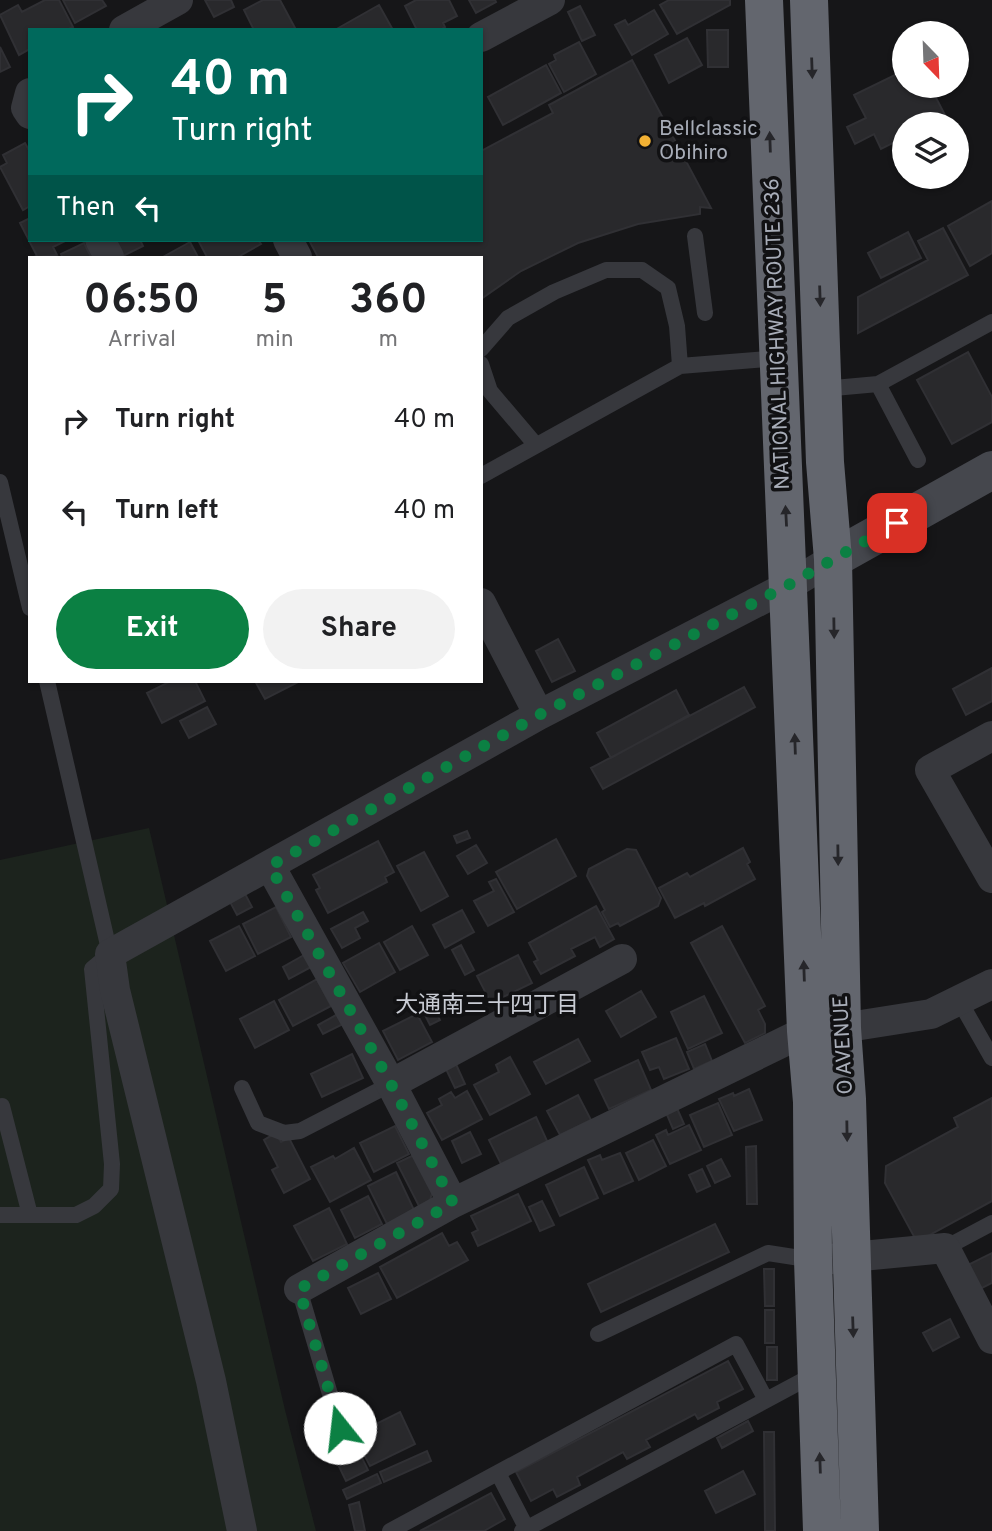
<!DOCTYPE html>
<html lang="en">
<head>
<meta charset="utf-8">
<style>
	body { margin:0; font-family:Overpass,"Noto Sans JP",sans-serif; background:#f2f2f2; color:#202124; height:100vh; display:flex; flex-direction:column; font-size:26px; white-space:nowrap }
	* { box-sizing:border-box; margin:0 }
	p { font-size:23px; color:#757577 }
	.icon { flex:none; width:38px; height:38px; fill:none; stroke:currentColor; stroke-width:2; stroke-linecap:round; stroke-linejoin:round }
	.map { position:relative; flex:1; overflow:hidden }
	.sheet { position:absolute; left:28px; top:256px; width:455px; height:427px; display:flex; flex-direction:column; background:#fff; border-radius:0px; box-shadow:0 2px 5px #0004 }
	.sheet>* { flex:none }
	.guide { position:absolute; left:28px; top:28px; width:455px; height:214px; border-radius:0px; box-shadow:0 2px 5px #0004; background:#00695c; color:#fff; overflow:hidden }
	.needle { width:46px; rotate:157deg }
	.fabs { position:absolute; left:892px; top:21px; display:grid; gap:14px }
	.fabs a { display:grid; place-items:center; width:77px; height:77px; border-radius:50%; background:#fff; box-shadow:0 2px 5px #0004; font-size:35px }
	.pin { position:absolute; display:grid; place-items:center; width:60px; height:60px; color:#fff; margin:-30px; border-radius:14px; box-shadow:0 4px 10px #0006 }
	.me { position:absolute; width:77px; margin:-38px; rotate:344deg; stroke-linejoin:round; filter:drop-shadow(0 0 5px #0008) }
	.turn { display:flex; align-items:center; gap:24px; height:147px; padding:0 28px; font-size:32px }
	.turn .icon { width:91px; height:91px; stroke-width:2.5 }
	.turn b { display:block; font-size:49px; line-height:60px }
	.then { display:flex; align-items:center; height:66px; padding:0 28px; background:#0003; gap:14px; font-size:26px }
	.eta { display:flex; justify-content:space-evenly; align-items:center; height:119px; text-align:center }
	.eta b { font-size:42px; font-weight:700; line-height:49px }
	.button { display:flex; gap:14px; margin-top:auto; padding:14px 28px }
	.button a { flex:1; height:80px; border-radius:42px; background:#0b8043; color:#fff; font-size:28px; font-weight:700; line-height:80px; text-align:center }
	.button a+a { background:#f2f2f2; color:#202124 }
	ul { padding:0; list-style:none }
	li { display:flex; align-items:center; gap:21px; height:91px; padding:0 28px }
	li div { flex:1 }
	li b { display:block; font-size:26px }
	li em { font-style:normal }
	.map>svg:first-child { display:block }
	.green { fill:#1c231d }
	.building { fill:#29292c; stroke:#303034; stroke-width:2 }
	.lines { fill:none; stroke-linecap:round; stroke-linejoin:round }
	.lane { stroke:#37383d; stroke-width:16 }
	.street { stroke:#37383d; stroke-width:30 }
	.secondary { stroke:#45474d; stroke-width:38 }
	.highway { stroke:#63666e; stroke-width:38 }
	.oneway { fill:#26262a }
	.route { stroke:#0b8043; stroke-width:12; stroke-dasharray:0 21.6 }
	.poi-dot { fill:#f2b134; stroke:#111113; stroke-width:2.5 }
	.labels { text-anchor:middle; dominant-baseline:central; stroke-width:7; stroke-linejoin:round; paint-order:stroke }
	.poi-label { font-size:21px; fill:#a8adb8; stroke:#111113; text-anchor:start }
	.street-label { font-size:21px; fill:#a8adb8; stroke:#111113 }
	.neighbourhood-label { font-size:23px; fill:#c9ccd4; stroke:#111113 }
</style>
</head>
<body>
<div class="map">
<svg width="992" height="1531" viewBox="0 0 992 1531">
	<rect width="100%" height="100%" fill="#161618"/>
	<path class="green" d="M149,828L285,1410L316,1531H0V860Z"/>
	<path class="building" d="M45,0H59L73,27L67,30H30V49L19,55L0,15L18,5L22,12Z
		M63,0H102L106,6L75,23Z
		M205,0H231L234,7L214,17Z
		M263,0H280L295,28L292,30H254L244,10Z
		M416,0H449L457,16L443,23L445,27L440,30H417L405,6Z
		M469,0H495L496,2L476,13Z
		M669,0H730V5L677,34L660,5Z
		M379,5L393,30H335Z
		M580,6L595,35L582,41L568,12Z
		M654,10L668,34L632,55L615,25L625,20L628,25Z
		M707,30H728V67H708Z
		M687,38L702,65L669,83L655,55Z
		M579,42L596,74L564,92L549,64L556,60L554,55Z
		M0,47L10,67L0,72Z
		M632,60L711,208L700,207V214L638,224L578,243L521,271L481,299V257H318L310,242L315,240H481V151L553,113L549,105Z
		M546,65L561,93L503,125L488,97Z
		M905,70V86H930L946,117L931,124H905V137L881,149L874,134L855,144L847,127L866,118L854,95Z
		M25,143L30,152V206L23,210L0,167L7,163L3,155Z
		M992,201V253L970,266L948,226Z
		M30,218V240H67L53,247L57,255L34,257L37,256L20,223Z
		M943,228L968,275L858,333V297L928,260L918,241Z
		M908,232L921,258L881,278L868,253Z
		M114,240H140L143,246L123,256Z
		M198,240H258L261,244L238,257H207Z
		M190,242L198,257H163Z
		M84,243L91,257H62L61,254Z
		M968,352L992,397V422L952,444L917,380Z
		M558,639L575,671L552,682L536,651Z
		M992,668V701L966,715L953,689Z
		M171,681H195L205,701L162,723L147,693Z
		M255,681H300L265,699Z
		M744,687L755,707L603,789L591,768Z
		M676,690L689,715L611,758L597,733Z
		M207,707L216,724L189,738L180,721Z
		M467,831L470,838L457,843L454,836Z
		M556,839L576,876L517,909L496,872Z
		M378,841L394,872L385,877L387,882L328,913L316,890L320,888L313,875Z
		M476,845L487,863L468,874L457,856Z
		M743,848L750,862L747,864L755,879L705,906L704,903L675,918L659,888L687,873L690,877Z
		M627,849L636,850L661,898L658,906L620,926L618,923L610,927L602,912L605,910L587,876L589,869Z
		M424,852L448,896L421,911L397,866Z
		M496,879L514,912L488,926L474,901L494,891L489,882Z
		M244,892L252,907L237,915L229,900Z
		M596,906L614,939L600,947L595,937L571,949L575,956L541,974L534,962L538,960L529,943Z
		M276,907L291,937L258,954L243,924Z
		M462,910L474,932L445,948L433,925Z
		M363,912L368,921L355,928L360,938L342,948L331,929Z
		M239,926L255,956L226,971L210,941Z
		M412,926L428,955L400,970L384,942Z
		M722,926L765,1006L758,1010L765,1024V1033L745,1043L691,943Z
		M379,943L395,972L360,992L343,963Z
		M461,945L474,970L465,975L452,950Z
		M304,955L311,967L289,979L283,967Z
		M518,955L532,983L491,1003L477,976Z
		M317,979L331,1006L293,1026L279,1000Z
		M641,991L656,1017L621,1037L606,1011Z
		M704,996L722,1033L688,1049L671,1012Z
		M429,999L440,1020L430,1025L420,1005Z
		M274,1001L289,1030L255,1048L240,1019Z
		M338,1014L343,1024L323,1034L318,1025Z
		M417,1014L432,1042L398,1060L383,1031Z
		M676,1038L689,1069L664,1079L659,1067L650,1070L642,1052Z
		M578,1039L590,1061L546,1084L534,1062Z
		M705,1044L712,1061L694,1069L687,1052Z
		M352,1054L363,1078L322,1097L311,1074Z
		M510,1057L530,1094L490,1115L474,1085L499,1072L496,1065Z
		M638,1060L651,1090L609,1109L595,1080Z
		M455,1062L465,1084L455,1088L445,1067Z
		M749,1089L762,1120L734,1131L719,1099L733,1093L734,1096Z
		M467,1091L482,1119L442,1140L427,1113L442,1105L439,1099L451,1092L455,1098Z
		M578,1095L591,1120L560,1135L547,1111Z
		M992,1098V1201L917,1242L885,1183L886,1166L958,1127L954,1118Z
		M718,1103L732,1135L704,1147L690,1115Z
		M676,1106L684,1124L673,1129L665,1110Z
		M536,1117L548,1143L502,1166L489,1140Z
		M689,1125L701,1150L670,1164L656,1135L666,1130L668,1135Z
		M395,1126L409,1154L374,1172L360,1143Z
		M470,1132L481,1154L462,1163L452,1141Z
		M276,1133L281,1142L289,1138L310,1179L284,1193L272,1170L278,1167L264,1140Z
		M653,1140L666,1166L639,1180L626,1153Z
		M756,1146L757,1204H747L746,1147Z
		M354,1148L371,1180L330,1202L311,1167L333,1156L335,1159Z
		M620,1153L633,1181L604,1194L588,1160L600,1155L602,1160Z
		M416,1154L433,1190L428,1207L421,1210L397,1163Z
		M721,1159L730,1176L715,1183L707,1166Z
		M584,1167L598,1198L560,1216L546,1185Z
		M702,1169L710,1186L697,1192L689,1175Z
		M396,1172L414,1210L387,1224L368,1186Z
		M518,1194L531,1221L478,1246L472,1233L478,1230L471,1216Z
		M368,1196L382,1224L355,1238L341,1210Z
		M542,1201L554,1225L540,1231L529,1207Z
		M329,1208L347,1244L313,1261L294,1226Z
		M715,1224L729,1252L601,1312L588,1284Z
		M442,1233L449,1246L457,1242L468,1260L397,1298L380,1267Z
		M992,1253V1283L980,1289L968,1265Z
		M764,1269H774V1306H765Z
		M378,1273L391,1299L361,1314L348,1288Z
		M765,1310H774V1343H765Z
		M950,1319L959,1337L933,1351L923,1333Z
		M767,1347H777V1380H767Z
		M728,1361L743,1389L717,1402L719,1408L698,1419L695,1414L646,1440L650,1447L627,1459L623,1452L577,1477L580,1485L557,1497L553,1489L531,1501L516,1472Z
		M400,1412L415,1444L370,1466L354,1435Z
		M748,1421L753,1431L722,1448L717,1438Z
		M764,1432H774L775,1531H765Z
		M354,1442L368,1470L346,1481L332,1452Z
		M427,1451L431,1461L384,1482L380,1472Z
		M743,1471L755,1494L716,1513L705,1491Z
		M377,1474L381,1483L347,1499L343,1490Z
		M491,1493L505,1519L484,1531H420Z
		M359,1502L365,1531H355L349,1505Z"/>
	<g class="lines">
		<path class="lane" d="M695,236L705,313
			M481,349L508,318L554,292L606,270H642L668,288L677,326L680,366
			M481,364L490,391L535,444
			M878,384L918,460
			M823,389L878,384L992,322
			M481,476L680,366L779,358
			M0,482L30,608
			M959,1000L992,1058
			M242,1088L258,1123L284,1133L300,1131L391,1084
			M2,1106L30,1215
			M0,1215H76L94,1206L111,1189L112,1164L92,969L110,954L47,681
			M945,1248L992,1223
			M299,1289L340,1428
			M598,1334L768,1253L813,1260
			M498,1473L527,1529
			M390,1531L736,1344L766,1400
			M522,1531L815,1374"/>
		<path class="street" d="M124,30L178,0
			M481,37L550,0
			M30,93L26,108L30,114
			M100,240L109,257
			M288,240L297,257
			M481,603L539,715
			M992,736L930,770L992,878
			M270,866L391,1084L453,1203
			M391,1084L622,959
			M831,1259L945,1248L992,1339
			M299,1289L453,1203L806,1031L842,1028L931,1014L992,984
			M242,1531L211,1381L115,990L110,954L539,715L790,585L833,559"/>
		<path class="secondary" d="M833,559L992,470"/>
		<path class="highway" d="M764,0L806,1031L812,1102L813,1260L822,1531
			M809,0L825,462L833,559L842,1028L847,1099L860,1531"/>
	</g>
	<defs><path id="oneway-solid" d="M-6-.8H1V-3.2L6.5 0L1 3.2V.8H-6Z" transform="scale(1.75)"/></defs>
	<g class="oneway">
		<use href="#oneway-solid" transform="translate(812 68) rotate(88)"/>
		<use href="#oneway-solid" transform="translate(770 142) rotate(-92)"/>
		<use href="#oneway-solid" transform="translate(820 296) rotate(88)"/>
		<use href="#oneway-solid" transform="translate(786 516) rotate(-93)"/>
		<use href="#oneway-solid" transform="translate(834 628) rotate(89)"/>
		<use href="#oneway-solid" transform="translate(795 744) rotate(-92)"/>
		<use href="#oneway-solid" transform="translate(838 855) rotate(89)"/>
		<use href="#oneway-solid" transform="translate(804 971) rotate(-92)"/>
		<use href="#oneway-solid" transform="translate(847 1131) rotate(89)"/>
		<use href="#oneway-solid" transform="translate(853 1327) rotate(88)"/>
		<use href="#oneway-solid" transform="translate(820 1463) rotate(-92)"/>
	</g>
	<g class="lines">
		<path class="route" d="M340,1428L299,1289L453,1203L391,1084L270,866L539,715L790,584L897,523"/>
	</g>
	<circle class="poi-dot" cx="645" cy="141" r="7"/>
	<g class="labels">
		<g class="poi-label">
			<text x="659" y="129">Bellclassic<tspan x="659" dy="24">Obihiro</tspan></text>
		</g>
		<g class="street-label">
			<text transform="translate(778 334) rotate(-92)">NATIONAL HIGHWAY ROUTE 236</text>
			<text transform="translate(844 1045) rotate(-93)">O AVENUE</text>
		</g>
		<g class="neighbourhood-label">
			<text x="487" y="1006">大通南三十四丁目</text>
		</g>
	</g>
</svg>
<div class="fabs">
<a><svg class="needle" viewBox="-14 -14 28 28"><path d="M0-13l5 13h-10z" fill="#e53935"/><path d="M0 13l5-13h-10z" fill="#757577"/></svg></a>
<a><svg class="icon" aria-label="layers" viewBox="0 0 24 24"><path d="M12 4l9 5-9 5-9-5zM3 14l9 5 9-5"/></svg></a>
</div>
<div class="pin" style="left:897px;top:523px;background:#d93025"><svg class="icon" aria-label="arrive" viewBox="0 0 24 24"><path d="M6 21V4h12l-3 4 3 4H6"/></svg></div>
<svg class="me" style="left:340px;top:1428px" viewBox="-20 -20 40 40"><circle r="19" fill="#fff"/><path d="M0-13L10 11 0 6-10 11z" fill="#0b8043"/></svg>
<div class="guide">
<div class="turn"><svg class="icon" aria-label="right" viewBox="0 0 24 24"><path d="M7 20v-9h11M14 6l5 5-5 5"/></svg><div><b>40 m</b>Turn right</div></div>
<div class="then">Then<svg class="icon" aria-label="left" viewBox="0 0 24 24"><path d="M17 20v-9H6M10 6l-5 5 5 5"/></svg></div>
</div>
<section class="sheet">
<div class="eta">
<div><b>06:50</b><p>Arrival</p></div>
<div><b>5</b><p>min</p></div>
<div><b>360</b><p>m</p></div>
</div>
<ul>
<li><svg class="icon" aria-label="right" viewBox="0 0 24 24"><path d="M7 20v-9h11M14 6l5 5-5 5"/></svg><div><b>Turn right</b></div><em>40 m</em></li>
<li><svg class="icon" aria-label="left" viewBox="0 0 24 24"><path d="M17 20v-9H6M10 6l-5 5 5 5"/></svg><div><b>Turn left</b></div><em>40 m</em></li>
</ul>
<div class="button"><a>Exit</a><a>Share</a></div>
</section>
</div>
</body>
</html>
